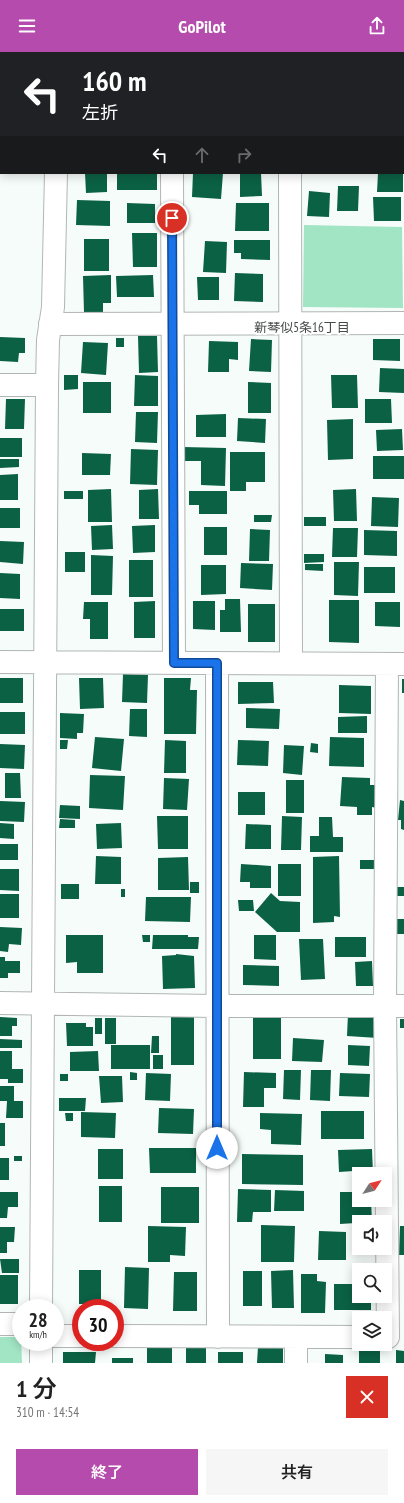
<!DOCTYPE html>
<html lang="ja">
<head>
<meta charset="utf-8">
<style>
	body { margin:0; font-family:"PT Sans Narrow","Noto Sans JP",sans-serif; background:#f6f6f6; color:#222; height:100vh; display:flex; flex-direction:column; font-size:15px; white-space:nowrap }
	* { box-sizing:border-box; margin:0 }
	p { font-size:13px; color:#767676 }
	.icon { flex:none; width:22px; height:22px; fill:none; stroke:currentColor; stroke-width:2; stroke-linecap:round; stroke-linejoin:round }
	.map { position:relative; height:1311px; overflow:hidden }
	.details { display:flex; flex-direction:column; background:#fff; flex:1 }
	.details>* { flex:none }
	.hud { position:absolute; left:0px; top:0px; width:404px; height:122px; box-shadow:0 2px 10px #0003; background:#202124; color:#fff; overflow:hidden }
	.needle { width:26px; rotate:54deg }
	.buttons { position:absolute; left:352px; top:1115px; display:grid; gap:8px }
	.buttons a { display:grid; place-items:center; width:40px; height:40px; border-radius:0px; background:#fff; box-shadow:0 2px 10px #0003; font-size:20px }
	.speed { position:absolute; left:12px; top:1247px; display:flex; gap:8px; font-size:20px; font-weight:700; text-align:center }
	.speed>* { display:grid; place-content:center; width:52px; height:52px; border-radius:50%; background:#fff; box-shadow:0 2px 10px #0003; line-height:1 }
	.speed small { font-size:10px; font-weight:400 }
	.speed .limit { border:6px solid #d22; background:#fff; color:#111 }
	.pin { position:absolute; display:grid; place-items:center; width:34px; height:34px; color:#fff; margin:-17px; border:2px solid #fff; border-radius:50%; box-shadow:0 1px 4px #0007 }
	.me { position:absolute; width:44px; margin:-22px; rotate:0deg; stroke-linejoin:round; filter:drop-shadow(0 0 3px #0008) }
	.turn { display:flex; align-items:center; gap:14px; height:84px; padding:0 16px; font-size:18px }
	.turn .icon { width:52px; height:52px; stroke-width:2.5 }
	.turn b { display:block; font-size:28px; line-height:34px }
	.lanes { display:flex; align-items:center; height:38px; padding:0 16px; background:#0003; justify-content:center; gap:20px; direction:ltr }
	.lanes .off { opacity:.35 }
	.round { display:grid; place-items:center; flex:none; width:42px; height:42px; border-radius:0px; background:#f6f6f6 }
	.overview { display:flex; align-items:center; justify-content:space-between; height:68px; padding:0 16px }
	h1 { font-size:24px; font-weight:600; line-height:30px }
	.cta { display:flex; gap:8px; margin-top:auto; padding:8px 16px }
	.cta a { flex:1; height:46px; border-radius:0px; background:#b54bac; color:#fff; font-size:16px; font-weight:600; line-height:46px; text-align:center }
	.cta a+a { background:#f6f6f6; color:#222 }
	header { display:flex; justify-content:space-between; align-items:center; height:52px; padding:0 16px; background:#b54bac; color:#fff; font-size:18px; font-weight:600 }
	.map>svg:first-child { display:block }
	.green { fill:#a2e5c5 }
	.building { fill:#0b6144 }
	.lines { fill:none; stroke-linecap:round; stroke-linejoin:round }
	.minor-casing { stroke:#b1b6b3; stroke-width:24 }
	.minor { stroke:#fff; stroke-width:22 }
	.route-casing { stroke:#114b97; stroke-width:10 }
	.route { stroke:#1a73e8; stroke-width:7 }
	.labels { text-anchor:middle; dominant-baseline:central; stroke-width:4; stroke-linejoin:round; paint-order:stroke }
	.neighbourhood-label { font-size:13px; fill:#454a47; stroke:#fff }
</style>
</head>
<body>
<header><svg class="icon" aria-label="menu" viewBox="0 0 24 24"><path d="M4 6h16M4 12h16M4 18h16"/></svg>GoPilot<svg class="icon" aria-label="share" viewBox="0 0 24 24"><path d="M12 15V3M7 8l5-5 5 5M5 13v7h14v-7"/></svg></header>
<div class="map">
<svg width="404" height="1311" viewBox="0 0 404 1311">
	<rect width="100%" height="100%" fill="#f6fcf9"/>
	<path class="green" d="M304,173L402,175L403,256L303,255Z
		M0,1285H21L22,1311H0Z"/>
	<path class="building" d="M85,121H107V140L86,141Z
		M117,121H157V138H117Z
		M193,121H223L221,147L192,145Z
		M240,121H261L262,144L240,145Z
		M378,121H403V140H377Z
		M338,134H359L358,159H337Z
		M309,139L330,141L329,165L307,164Z
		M373,145H401V169H374Z
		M77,148L110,149V174L76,173Z
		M127,151L155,152V171H127Z
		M236,151H269V179H235Z
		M132,181H157V215H133Z
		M84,187H109V219H84Z
		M234,188H270V208L241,207V201H234Z
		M205,189L227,190L226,221L203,220Z
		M235,221L263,222V250L234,249Z
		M111,223V251H103V261H84L83,224Z
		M153,223L154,245H117L116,224Z
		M197,225H219V248H198Z
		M138,284H157L158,320L139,321Z
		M0,285L25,286V301H19L18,310L0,309Z
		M116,286H124V295H116Z
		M251,287L272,288L271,320L249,319Z
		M373,287H400V309L373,308Z
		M209,289L238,290V308L229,307V320H208Z
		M83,290L108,291L106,323L81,321Z
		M380,316L404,317V341L379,340Z
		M64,323H78V337L64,338Z
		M135,323L158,324V354H134Z
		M331,323H357L358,356H332Z
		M83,330H111V361H83Z
		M248,330L271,331V361H248Z
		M6,347H25L24,377H5Z
		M365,347H391L392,371H365Z
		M136,360H158L157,391L135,390Z
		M226,362V385H196V363Z
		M238,366L266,367L265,391L237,389Z
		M353,367V407L328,408L327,368Z
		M402,377L403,398L377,399L376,378Z
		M0,386H22V405H0Z
		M183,395L226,396L225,434L201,433V409H183Z
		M131,397L158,398L157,433L130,432Z
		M230,400H265V430H246V439H230Z
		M82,401L111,402L110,423H82Z
		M373,404H404V427H373Z
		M0,407H19V415L0,416Z
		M18,422V448H0V423Z
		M111,437L112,470H88V438Z
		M158,437L159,467H139V438Z
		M356,437L357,469H334L333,438Z
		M64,439H83V447H64Z
		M189,439H227V462H199V453H189Z
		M372,445L399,446L398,475L371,474Z
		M0,456H20V476H0Z
		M254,463H272L271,470H254Z
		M304,465H326V474H304Z
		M112,473L113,497L92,498L91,474Z
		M155,473V500L133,501L132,474Z
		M204,475H227V503H204Z
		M333,476H358L357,505H332Z
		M250,477L270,478L269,509H249Z
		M364,478L397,479V504L364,503Z
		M0,489L24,490L23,512L0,510Z
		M65,500H85V520H65Z
		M304,502H324V510L304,511Z
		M91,503L113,504L112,543H91Z
		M129,508H153V545H129Z
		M334,510H359L358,544L334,543Z
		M241,511L273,512L272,538L240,536Z
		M305,512H323V519L305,518Z
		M201,513H226V542L201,543Z
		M364,515H395V541H364Z
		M0,521L20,522V547L0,546Z
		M225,547H240L241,580H220V558H225Z
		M329,548H359V591L329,590Z
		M155,549V586H134V550Z
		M193,549H215V578L193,577Z
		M84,550H108V587H90V567H83Z
		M375,550H400V575L375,574Z
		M248,552H275V590H248Z
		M0,557H24V579H0Z
		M123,622L148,623L147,651L122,650Z
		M0,626H23V651H0Z
		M79,626H103L104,656L80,657Z
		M164,626H191L190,638H197L196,682H164Z
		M402,627H404V641H402Z
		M238,630H273L274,651L238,652Z
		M339,633L371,634V662L339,661Z
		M246,656L280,657L279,677L246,676Z
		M130,657H147V685L129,684Z
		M0,660H25V682H0Z
		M60,661L84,662L83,681H77V687L60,686Z
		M367,664V681H338V665Z
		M95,685L124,687L121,719L92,716Z
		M330,685L364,686V715L329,714Z
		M60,688H68L67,697H60Z
		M165,688L186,689V721H164Z
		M238,688L269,689L268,714L237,713Z
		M311,691L318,692V701L310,700Z
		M0,692L25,693L24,717L0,716Z
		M284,693L304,694L302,723L283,721Z
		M5,721H20L21,746H5Z
		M90,723L125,724L123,758L89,756Z
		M342,725L370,726V733H378L377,756L372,755V763H357V755L340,754Z
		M164,726L189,727L187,758L163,757Z
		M286,728H304V761H286Z
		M238,740H265V763H238Z
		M400,748L404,749V778L401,777V768H398Z
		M0,749L25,750L24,770L0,769Z
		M60,753L80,754V767L59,766Z
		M157,764H188V797H158Z
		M282,764L302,765L301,798H281Z
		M319,765H332L333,785H343V800H310V784H319Z
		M60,767L75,768V776H59Z
		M0,771L14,772V787L0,786Z
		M121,771L122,796L97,797L96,772Z
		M246,772L271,773V797H245Z
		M0,792H18V808H0Z
		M96,804L121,805V832H95Z
		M339,804L340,865L334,864V870L313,871V805Z
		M188,805L189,838H158V806Z
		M360,808H376V817H360Z
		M241,812L271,814V836H250V830H240Z
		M278,812H301V844H278Z
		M0,817H19V839L0,838Z
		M190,830H199V841H190Z
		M61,832H79V847H61Z
		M396,835H404V844H396Z
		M121,837H125V845H121Z
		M271,841L280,849L300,850V880H277L255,860Z
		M0,842H19V866H0Z
		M146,845H191L190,870L145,869Z
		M238,848H253L254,859H239Z
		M397,867H404V882H396Z
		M0,875L22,876L21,893L9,892L8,900L0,899Z
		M66,883H103V921H77V910L66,911Z
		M142,883H150V890H143Z
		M153,883H188V885H199L198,897H152Z
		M254,883H276V908L254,907Z
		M335,885H366V905H335Z
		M299,887H323L325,927L301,928Z
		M176,902L194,904L195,936L163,937L162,904L176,903Z
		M0,905H5V909H20V921H8V926H0Z
		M372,909L373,934H356L355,910Z
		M243,913L279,914V934L243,933Z
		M171,962H194V1013H171Z
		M348,962L378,963V986L347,984Z
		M0,965L17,966V974H12V984H0Z
		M253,965H281V1007H253Z
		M95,966H102V982H95Z
		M105,966H116V992H105Z
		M400,967H404V976H400Z
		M66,971H86V975H93V994H67Z
		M152,984H159V1001H151Z
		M293,986L324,988L322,1010L292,1009Z
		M0,987L22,988V996H0Z
		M111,993H150V1017H111Z
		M348,993L370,994L369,1014L348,1013Z
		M0,999H12V1017H8V1027H0Z
		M98,999L99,1019H70V1000Z
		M153,1003H163V1017H153Z
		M8,1017H23V1031H8Z
		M284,1018H301L300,1048L283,1047Z
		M311,1018H331L330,1049L310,1048Z
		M130,1020L137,1021V1028H130Z
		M244,1020L276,1021V1036H264V1055H243Z
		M146,1021L171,1022L170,1049L145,1048Z
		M340,1021L370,1022L369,1045L339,1044Z
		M60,1022H68V1029H60Z
		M99,1024H122L123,1050L101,1051Z
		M0,1034H14V1049H23V1066H6L7,1049H0Z
		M59,1046H86L85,1059H59Z
		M159,1056L194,1057L193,1082L158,1081Z
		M321,1059H364V1087H321Z
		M81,1060L116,1061L115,1086L81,1085Z
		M65,1061H73V1069H66Z
		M260,1061L302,1062L301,1093L271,1092V1078L260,1077Z
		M0,1071H5V1094H0Z
		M149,1096H196V1121H150Z
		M98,1097H123V1127H98Z
		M372,1097L373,1122H359V1131H355L354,1119L339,1120L338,1098Z
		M242,1102L303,1103V1133L242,1132Z
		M14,1104H22V1109H14Z
		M0,1106H9V1128H0Z
		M99,1134H122V1170H99Z
		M161,1135H199V1171H161Z
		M238,1137L271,1138V1160H253L252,1170H237Z
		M275,1138L304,1139V1159H274Z
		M0,1140H18V1155H8L7,1166H0Z
		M340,1140H359V1148H371L372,1170L340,1172Z
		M261,1173L295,1174L294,1210H261Z
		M148,1174L186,1175L185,1204L170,1203V1210H148Z
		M400,1174H404V1203H399Z
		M0,1175H15L14,1190H7V1201H0Z
		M319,1179L346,1180V1208H318Z
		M0,1207H19V1221H2Z
		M125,1215L149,1216L148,1257L124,1256Z
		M79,1218H101V1252H79Z
		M293,1218L294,1256H272L271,1219Z
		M243,1219H262V1254H243Z
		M174,1220H197V1259H173Z
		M301,1222H317V1229L326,1230L325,1261H301Z
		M0,1223H18V1252H0Z
		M334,1232H359V1244H371V1258H334Z
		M186,1293H206V1311H186Z
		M147,1294L172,1295V1311H147Z
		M258,1295L283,1296V1311H257Z
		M359,1298H380V1311H359Z
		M396,1298L404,1299V1311H396Z
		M63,1300H96L95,1311H63Z
		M218,1300H243V1311H218Z
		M325,1302L343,1303V1311H325Z
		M112,1306H133V1311H112Z"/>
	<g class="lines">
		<defs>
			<path id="minor" d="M171,0V1
				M289,0V1
				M59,1V0
				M172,121L174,611
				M290,121L291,611
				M50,272L404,271
				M0,333H47
				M0,610L404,612
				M217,611L218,1285
				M387,612L385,954L388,1285
				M0,951L216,954H404
				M41,1256L47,333L48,288L53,255L56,121
				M0,1272H21
				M55,1284H81
				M115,1284L359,1285
				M41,1311V1290
				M296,1311V1285"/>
		</defs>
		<use href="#minor" class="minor-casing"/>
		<use href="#minor" class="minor"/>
	</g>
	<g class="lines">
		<defs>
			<path id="route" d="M172,166L174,611H217V1096"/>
		</defs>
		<use href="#route" class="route-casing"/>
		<use href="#route" class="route"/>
	</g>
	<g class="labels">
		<g class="neighbourhood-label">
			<text x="302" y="275">新琴似5条16丁目</text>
		</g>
	</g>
</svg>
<div class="buttons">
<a><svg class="needle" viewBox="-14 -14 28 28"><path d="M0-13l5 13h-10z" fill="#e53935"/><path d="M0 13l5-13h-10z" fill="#767676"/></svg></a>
<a><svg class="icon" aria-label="sound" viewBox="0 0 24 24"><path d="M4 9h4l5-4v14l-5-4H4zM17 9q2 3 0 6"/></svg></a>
<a><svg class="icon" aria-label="search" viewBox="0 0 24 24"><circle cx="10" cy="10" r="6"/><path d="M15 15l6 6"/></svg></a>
<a><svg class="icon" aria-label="layers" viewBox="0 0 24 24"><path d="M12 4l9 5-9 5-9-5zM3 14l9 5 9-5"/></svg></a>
</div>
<div class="speed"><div>28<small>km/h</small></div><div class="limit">30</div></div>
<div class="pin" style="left:172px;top:166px;background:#d93025"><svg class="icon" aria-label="arrive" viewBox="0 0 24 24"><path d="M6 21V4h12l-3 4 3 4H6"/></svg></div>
<svg class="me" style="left:217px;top:1096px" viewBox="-20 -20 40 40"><circle r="19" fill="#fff"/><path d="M0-13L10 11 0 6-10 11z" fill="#1a73e8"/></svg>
<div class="hud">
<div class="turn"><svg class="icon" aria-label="left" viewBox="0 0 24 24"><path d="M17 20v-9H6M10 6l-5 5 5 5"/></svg><div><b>160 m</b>左折</div></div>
<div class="lanes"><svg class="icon" aria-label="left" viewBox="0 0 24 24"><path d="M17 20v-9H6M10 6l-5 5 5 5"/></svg><svg class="icon off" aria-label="ahead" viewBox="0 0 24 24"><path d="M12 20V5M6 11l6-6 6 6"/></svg><svg class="icon off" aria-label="right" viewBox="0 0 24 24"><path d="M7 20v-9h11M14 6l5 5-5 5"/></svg></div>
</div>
</div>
<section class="details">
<div class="overview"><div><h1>1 分</h1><p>310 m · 14:54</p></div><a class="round" style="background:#d93025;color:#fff"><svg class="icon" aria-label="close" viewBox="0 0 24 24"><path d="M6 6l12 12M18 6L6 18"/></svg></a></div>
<div class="cta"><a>終了</a><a>共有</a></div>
</section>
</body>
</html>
